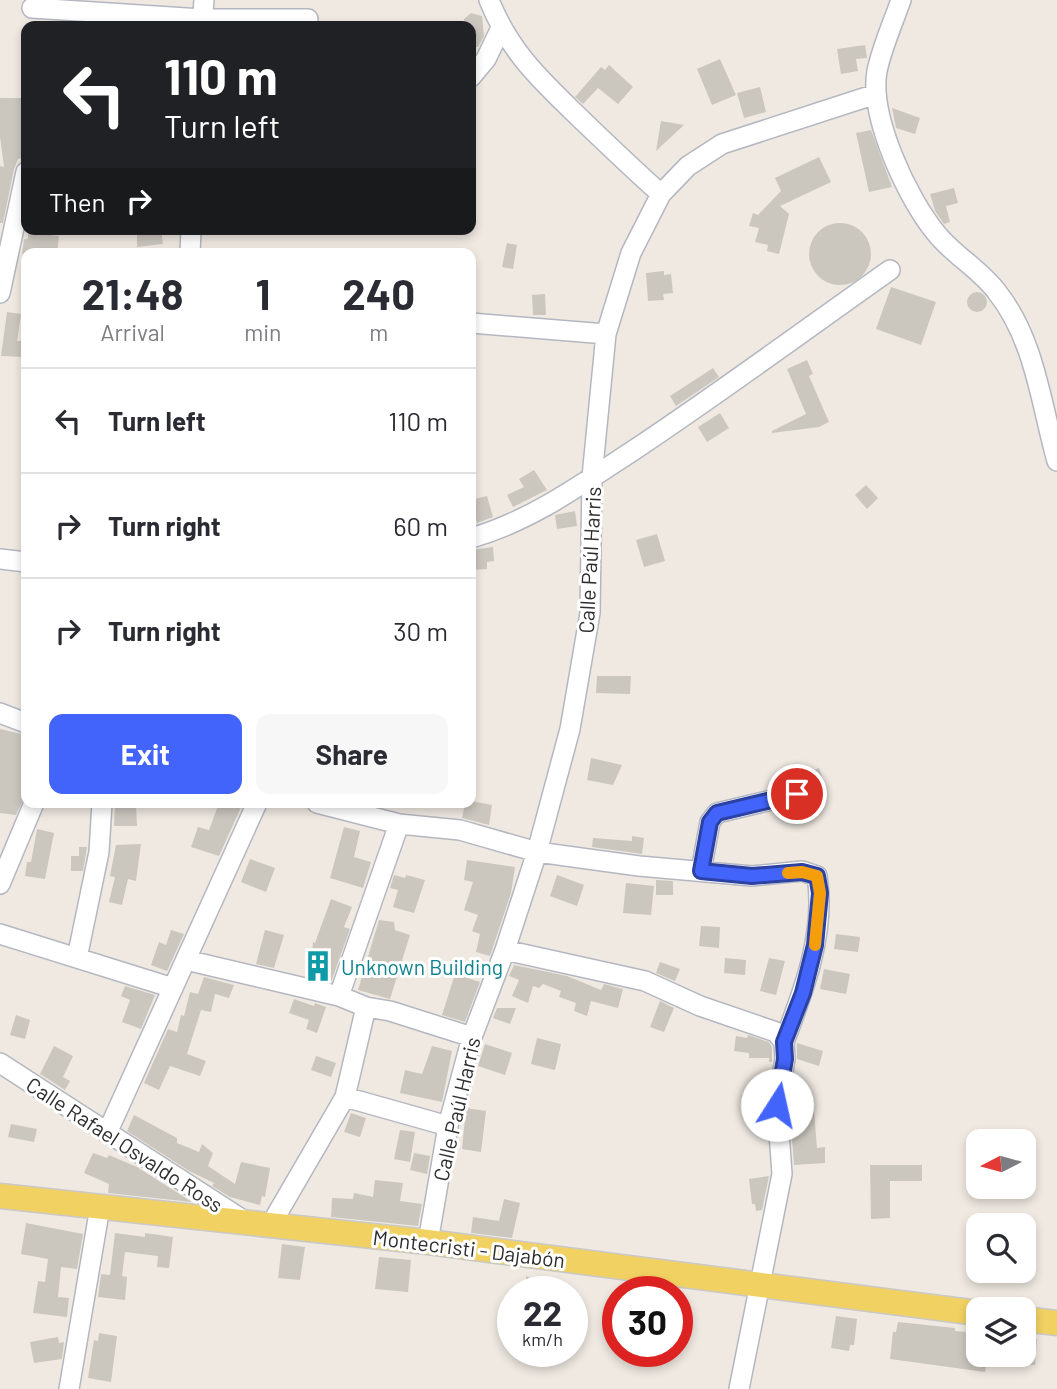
<!DOCTYPE html>
<html lang="en">
<head>
<meta charset="utf-8">
<style>
	body { margin:0; font-family:Barlow,sans-serif; background:#f7f7f7; color:#2b2b33; height:100vh; display:flex; flex-direction:column; font-size:26px; white-space:nowrap }
	* { box-sizing:border-box; margin:0 }
	p { font-size:23px; color:#7c7c81 }
	.icon { flex:none; width:38px; height:38px; fill:none; stroke:currentColor; stroke-width:2; stroke-linecap:round; stroke-linejoin:round }
	.map { position:relative; flex:1; overflow:hidden }
	.side { position:absolute; left:21px; top:248px; width:455px; height:560px; display:flex; flex-direction:column; background:#fff; border-radius:14px; box-shadow:0 4px 10px #0003 }
	.side>* { flex:none }
	.hud { position:absolute; left:21px; top:21px; width:455px; height:214px; border-radius:14px; box-shadow:0 4px 10px #0003; background:#202124; color:#fff; overflow:hidden }
	.needle { width:46px; rotate:264deg }
	.controls { position:absolute; left:966px; top:1129px; display:grid; gap:14px }
	.controls a { display:grid; place-items:center; width:70px; height:70px; border-radius:14px; background:#fff; box-shadow:0 4px 10px #0003; font-size:35px }
	.speed { position:absolute; left:497px; top:1276px; display:flex; gap:14px; font-size:35px; font-weight:700; text-align:center }
	.speed>* { display:grid; place-content:center; width:91px; height:91px; border-radius:50%; background:#fff; box-shadow:0 4px 10px #0003; line-height:1 }
	.speed small { font-size:18px; font-weight:400 }
	.speed .limit { border:10px solid #d22; background:#fff; color:#111 }
	.pin { position:absolute; display:grid; place-items:center; width:60px; height:60px; color:#fff; margin:-30px; border:4px solid #fff; border-radius:50%; box-shadow:0 2px 7px #0007 }
	.me { position:absolute; width:77px; margin:-38px; rotate:10deg; stroke-linejoin:round; filter:drop-shadow(0 0 5px #0008) }
	.turn { display:flex; align-items:center; gap:24px; height:147px; padding:0 28px; font-size:32px }
	.turn .icon { width:91px; height:91px; stroke-width:2.5 }
	.turn b { display:block; font-size:49px; line-height:60px }
	.then { display:flex; align-items:center; height:66px; padding:0 28px; background:#0003; gap:14px; font-size:26px }
	.eta { display:flex; justify-content:space-evenly; align-items:center; height:119px; text-align:center }
	.eta b { font-size:42px; font-weight:700; line-height:49px }
	.cta { display:flex; gap:14px; margin-top:auto; padding:14px 28px }
	.cta a { flex:1; height:80px; border-radius:14px; background:#4264fb; color:#fff; font-size:28px; font-weight:700; line-height:80px; text-align:center }
	.cta a+a { background:#f7f7f7; color:#2b2b33 }
	ul { padding:0; list-style:none }
	li { display:flex; align-items:center; gap:21px; height:105px; padding:0 28px; border-top:2px solid #e1e1e2 }
	li div { flex:1 }
	li b { display:block; font-size:26px }
	li em { font-style:normal }
	.map>svg:first-child { display:block }
	.building { fill:#cbc7bf }
	.lines { fill:none; stroke-linecap:round; stroke-linejoin:round }
	.minor-casing { stroke:#b4b7c1; stroke-width:22 }
	.major-casing { stroke:#c9c9c9; stroke-width:27 }
	.minor { stroke:#fff; stroke-width:19 }
	.major { stroke:#f2d163; stroke-width:24 }
	.route-casing { stroke:#2b41a3; stroke-width:18 }
	.route { stroke:#4264fb; stroke-width:12 }
	.slow { stroke:#f59e0b; stroke-width:12 }
	.labels { text-anchor:middle; dominant-baseline:central; stroke-width:6; stroke-linejoin:round; paint-order:stroke }
	.street-label { font-size:21px; fill:#2e2e2e; stroke:#fff }
	.culture-label { font-size:21px; fill:#0d838f; stroke:#fff; text-anchor:start }
</style>
</head>
<body>
<div class="map">
<svg width="1057" height="1389" viewBox="0 0 1057 1389">
	<rect width="100%" height="100%" fill="#efe9e1"/>
	<path class="building" d="M471,13L482,16L484,36L478,47H471V26H465L464,19Z
		M865,45L867,58L856,59L858,71L841,74L837,49Z
		M720,59L736,95L712,105L697,69Z
		M609,65L633,87L618,104L598,88L583,104L575,97L601,67L605,70Z
		M760,87L766,112L744,118L737,93Z
		M0,98H22L25,144V152L21,153L22,158L18,159L14,169L3,223H0V166L4,167L0,137Z
		M892,108L920,118L915,134L896,128Z
		M661,121L684,125L656,151Z
		M871,130L892,187L869,192L856,133Z
		M819,157L831,182L780,206L789,214L779,254L767,251L768,245L755,242L759,228L749,226L753,213L758,215L781,191L775,178Z
		M954,188L958,203L946,206L950,222L944,224L935,211L930,194Z
		M809 254a31 31 0 1 1 62 0a31 31 0 1 1-62 0Z
		M28,229H52L51,235L59,236L57,254H22L24,239H28Z
		M137,229H161L163,244L137,247Z
		M507,243L517,245L513,269L502,267Z
		M664,271V275L671,274L673,293L663,294L664,300L648,301L646,273Z
		M891,287L936,302L921,345L876,329Z
		M967 302a10 10 0 1 1 20 0a10 10 0 1 1-20 0Z
		M545,294L546,315H533L532,295Z
		M7,312L21,314L17,341H24L22,357L1,356Z
		M807,360L813,374L809,376L829,422L819,427L772,433V431L806,414L787,369Z
		M713,368L719,377L676,406L670,396Z
		M720,413L729,428L707,442L698,427Z
		M534,470L547,490L513,507L507,495L524,487L519,479Z
		M866,485L878,498L867,509L855,495Z
		M487,496L493,517L477,523L471,500Z
		M575,511L577,526L557,529L555,515Z
		M657,534L665,561L644,567L636,540Z
		M493,547L494,561L487,562V569L471,570V550Z
		M597,676H631L630,694L596,693Z
		M0,729L26,735V794L16,815L0,813Z
		M591,758L622,765L613,785L587,780Z
		M819,768L825,785L813,790L812,787L807,788L801,783L795,782L808,777L806,773Z
		M471,801L492,805L489,825L462,818L465,803H471Z
		M115,803H136L137,826H114Z
		M219,803H243L219,856L191,847L198,827L209,830Z
		M344,827L360,831L354,857L371,862L363,888L330,878Z
		M37,829L54,833L45,879L25,876L27,862H31Z
		M632,836L644,838L642,854L592,847L593,838L632,841Z
		M141,844L136,881L128,879L122,905L109,902L115,877L110,876L116,845Z
		M79,847H87L83,871H71V856H79Z
		M250,859L275,868L266,892L241,882Z
		M467,860L515,867L511,893L490,956L476,952L480,934L472,931L478,915L464,910L473,882L464,880Z
		M394,875L405,878L406,875L425,880L414,913L393,907L398,890L390,888Z
		M557,875L584,885L577,906L550,896Z
		M656,880L673,881V895H656Z
		M626,883L654,886L651,915L623,913Z
		M331,899L352,907L344,927L350,929L331,982L310,977L313,942L315,943Z
		M379,920L394,922L395,930L410,935L390,999L358,990Z
		M701,926L720,927L719,948L699,946Z
		M171,930L184,934L167,971L151,965L159,942L166,945Z
		M265,930L284,935L274,968L256,964Z
		M836,934L860,937L858,952L834,949Z
		M725,958L746,960L745,975L724,973Z
		M769,958L785,961L776,995L760,991Z
		M660,962L680,969L675,981L656,973Z
		M514,965L567,976L601,990L604,984L623,989L618,1008L591,1001L587,1016L574,1011L576,1003L559,997L561,991L543,984L539,988L533,986L528,1003L512,996L519,980L509,976Z
		M824,969L850,974L846,994L820,989Z
		M455,974L480,982L465,1022L442,1015Z
		M204,977L234,985L229,998L215,994L211,1012L201,1010L187,1054L206,1061L200,1076L170,1066L159,1090L144,1083L168,1029L177,1032L181,1015L184,1016L190,992L198,994Z
		M125,986L155,995L141,1029L122,1022L130,1000L121,996Z
		M294,999L314,1006L315,1003L326,1007L317,1033L306,1029L309,1020L289,1013Z
		M660,1001L674,1008L664,1032L650,1027Z
		M497,1008H516L510,1024L493,1018Z
		M16,1015L30,1020L25,1039L10,1035Z
		M748,1035L769,1042L772,1047V1062H769V1058H749V1053L734,1051L736,1036L747,1038Z
		M537,1038L561,1044L555,1070L531,1064Z
		M797,1043L823,1051L819,1066L797,1059Z
		M485,1044L512,1053L505,1075L478,1066Z
		M54,1046L73,1056L63,1077L70,1081L65,1090L40,1074Z
		M432,1046L452,1051L442,1102L400,1093L405,1070L422,1074Z
		M316,1056L336,1063L331,1077L311,1070Z
		M466,1108L486,1111L481,1152L462,1149Z
		M814,1110L817,1148L825,1147V1163L794,1165L790,1112Z
		M351,1113L366,1118L360,1137L344,1132Z
		M134,1115L177,1138V1143L199,1152L202,1144L213,1153L208,1166L235,1184L241,1162L270,1168L265,1197L262,1196L260,1205L230,1197L212,1186L214,1183L189,1171L127,1131Z
		M11,1124L37,1129L34,1142L8,1137Z
		M400,1130L415,1132L410,1162L394,1159Z
		M93,1153L107,1158L109,1155L137,1167L192,1202L108,1193L109,1184L84,1173Z
		M414,1153L430,1156L427,1174L410,1170Z
		M870,1165H922V1181H890V1218L871,1219Z
		M769,1176L762,1210L756,1211L755,1204H752L749,1179Z
		M375,1180L403,1183L400,1201L422,1204L418,1226L331,1217L332,1198L353,1199L354,1193L373,1197Z
		M504,1199L520,1203L512,1238L471,1233L473,1217L499,1221Z
		M26,1223L83,1234L77,1269L61,1267L58,1297L69,1298L67,1317L33,1313L38,1281L45,1282L48,1259L21,1254Z
		M115,1233L145,1237V1233L173,1237L169,1268L157,1267L158,1256L125,1252L122,1276L127,1277L125,1300L98,1297L101,1274L110,1275Z
		M282,1244L305,1247L300,1280L278,1278Z
		M379,1257L411,1260L408,1292L375,1289Z
		M526,1276L561,1292H526Z
		M836,1316L857,1319L854,1345H850L849,1351L831,1348Z
		M898,1322L955,1328V1331L978,1333V1354H988L985,1372L890,1359L893,1332H896Z
		M99,1333L117,1336L111,1382L88,1378L94,1340L98,1341Z
		M58,1337L59,1343L64,1342L62,1359L34,1363L30,1342Z
		M1024,1338L1037,1339L1035,1365L1024,1364Z"/>
	<g class="lines">
		<defs>
			<path id="minor" d="M489,0C511,55 544,83 585,123C610,147 635,171 661,194
				M901,0C893,23 882,47 877,71C869,116 907,198 936,233C953,255 980,269 997,292C1035,340 1041,404 1057,461
				M32,8L202,19H308
				M202,26L204,0
				M471,77L486,59L501,28
				M190,254L191,229
				M0,293L26,172
				M471,323L606,334
				M471,538C531,521 582,484 634,450C721,392 805,330 890,270
				M0,559L26,562
				M0,713L26,723
				M317,803L399,824L460,830L537,852L639,866L752,876L802,871L817,876C826,932 804,990 784,1042
				M701,871L710,822L717,813L797,794
				M0,884L34,803
				M0,934L173,988
				M505,950L645,981L700,1006L776,1032L784,1042L785,1059L777,1105L782,1174L739,1389
				M77,958L99,852L102,803
				M186,960L339,996L366,1007L390,1011L472,1037
				M339,996L399,824
				M0,1063L246,1222
				M345,1097L448,1126
				M107,1133L257,803
				M270,1226L345,1097L366,1007
				M428,1242L448,1126L472,1037L505,950L537,852L570,729L590,613L592,477L606,334L631,253L661,194L688,166L722,144L876,94
				M69,1389L100,1207"/>
			<path id="major" d="M0,1196L428,1242L978,1313
				M1024,1319L1057,1323"/>
		</defs>
		<use href="#minor" class="minor-casing"/>
		<use href="#major" class="major-casing"/>
		<use href="#minor" class="minor"/>
		<use href="#major" class="major"/>
	</g>
	<g class="lines">
		<defs>
			<path id="route" d="M777,1105L785,1059L784,1042L803,993L815,945L820,893L817,876L802,872L752,876L701,871L710,822L717,813L797,794"/>
		</defs>
		<use href="#route" class="route-casing"/>
		<use href="#route" class="route"/>
		<path class="slow" d="M788,873L802,872L817,876L820,893L815,945"/>
	</g>
	<defs>
		<symbol id="building-bare" viewBox="-9 -9 18 18"><path d="M-4-6H4V6H1V3H-1V6H-4ZM-2.5-4.3h1.7v1.8h-1.7ZM.8-4.3h1.7v1.8H.8ZM-2.5-1h1.7V.8h-1.7ZM.8-1h1.7V.8H.8Z" fill="#0f9aa8" stroke="#fff" stroke-width="2.5" paint-order="stroke"/></symbol>
	</defs>
	<g fill-rule="evenodd">
		<use href="#building-bare" x="296" y="944" width="44" height="44"/>
	</g>
	<g class="labels">
		<g class="street-label">
			<text transform="translate(589 560) rotate(-87)">Calle Paúl Harris</text>
			<text transform="translate(456 1109) rotate(-77)">Calle Paúl Harris</text>
			<text transform="translate(125 1144) rotate(33)">Calle Rafael Osvaldo Ross</text>
			<text transform="translate(469 1248) rotate(7)">Montecristi - Dajabón</text>
		</g>
		<g class="culture-label">
			<text x="341" y="966">Unknown Building</text>
		</g>
	</g>
</svg>
<div class="controls">
<a><svg class="needle" viewBox="-14 -14 28 28"><path d="M0-13l5 13h-10z" fill="#e53935"/><path d="M0 13l5-13h-10z" fill="#7c7c81"/></svg></a>
<a><svg class="icon" aria-label="search" viewBox="0 0 24 24"><circle cx="10" cy="10" r="6"/><path d="M15 15l6 6"/></svg></a>
<a><svg class="icon" aria-label="layers" viewBox="0 0 24 24"><path d="M12 4l9 5-9 5-9-5zM3 14l9 5 9-5"/></svg></a>
</div>
<div class="speed"><div>22<small>km/h</small></div><div class="limit">30</div></div>
<div class="pin" style="left:797px;top:794px;background:#d93025"><svg class="icon" aria-label="arrive" viewBox="0 0 24 24"><path d="M6 21V4h12l-3 4 3 4H6"/></svg></div>
<svg class="me" style="left:777px;top:1105px" viewBox="-20 -20 40 40"><circle r="19" fill="#fff"/><path d="M0-13L10 11 0 6-10 11z" fill="#4264fb"/></svg>
<div class="hud">
<div class="turn"><svg class="icon" aria-label="left" viewBox="0 0 24 24"><path d="M17 20v-9H6M10 6l-5 5 5 5"/></svg><div><b>110 m</b>Turn left</div></div>
<div class="then">Then<svg class="icon" aria-label="right" viewBox="0 0 24 24"><path d="M7 20v-9h11M14 6l5 5-5 5"/></svg></div>
</div>
<section class="side">
<div class="eta">
<div><b>21:48</b><p>Arrival</p></div>
<div><b>1</b><p>min</p></div>
<div><b>240</b><p>m</p></div>
</div>
<ul>
<li><svg class="icon" aria-label="left" viewBox="0 0 24 24"><path d="M17 20v-9H6M10 6l-5 5 5 5"/></svg><div><b>Turn left</b></div><em>110 m</em></li>
<li><svg class="icon" aria-label="right" viewBox="0 0 24 24"><path d="M7 20v-9h11M14 6l5 5-5 5"/></svg><div><b>Turn right</b></div><em>60 m</em></li>
<li><svg class="icon" aria-label="right" viewBox="0 0 24 24"><path d="M7 20v-9h11M14 6l5 5-5 5"/></svg><div><b>Turn right</b></div><em>30 m</em></li>
</ul>
<div class="cta"><a>Exit</a><a>Share</a></div>
</section>
</div>
</body>
</html>
